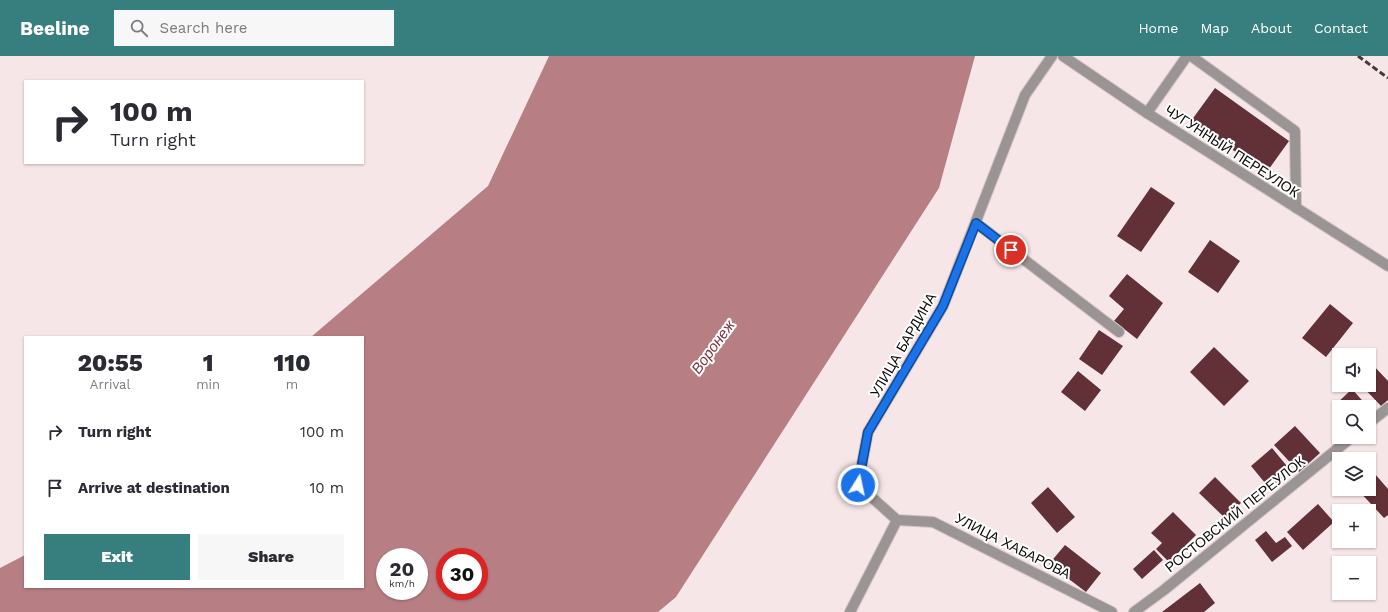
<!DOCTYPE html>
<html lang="en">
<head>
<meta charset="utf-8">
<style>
	body { margin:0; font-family:"Work Sans",sans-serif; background:#f7f7f7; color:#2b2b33; height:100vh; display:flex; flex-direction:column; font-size:15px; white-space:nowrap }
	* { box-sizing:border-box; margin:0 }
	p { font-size:13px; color:#7c7c81 }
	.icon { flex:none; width:22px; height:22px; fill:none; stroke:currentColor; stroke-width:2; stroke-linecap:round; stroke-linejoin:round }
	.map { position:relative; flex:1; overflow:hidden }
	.panel { position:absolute; left:24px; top:280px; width:340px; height:252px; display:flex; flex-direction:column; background:#fff; border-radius:0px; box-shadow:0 1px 3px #0004 }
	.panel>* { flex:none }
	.guide { position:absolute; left:24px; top:24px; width:340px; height:84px; border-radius:0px; box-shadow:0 1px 3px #0004; background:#fff; color:#2b2b33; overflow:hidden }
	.tools { position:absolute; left:1332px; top:292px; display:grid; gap:8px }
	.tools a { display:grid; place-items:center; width:44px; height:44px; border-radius:0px; background:#fff; box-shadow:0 1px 3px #0004; font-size:20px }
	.speed { position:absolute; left:376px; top:492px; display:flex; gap:8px; font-size:20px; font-weight:700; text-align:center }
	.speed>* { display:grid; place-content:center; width:52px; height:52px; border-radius:50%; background:#fff; box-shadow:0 1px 3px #0004; line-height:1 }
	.speed small { font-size:10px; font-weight:400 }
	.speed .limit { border:6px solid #d22; background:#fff; color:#111 }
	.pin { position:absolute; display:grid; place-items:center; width:34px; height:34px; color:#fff; margin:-17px; border:2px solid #fff; border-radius:50%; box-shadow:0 1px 4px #0007 }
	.me { position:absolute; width:44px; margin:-22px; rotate:10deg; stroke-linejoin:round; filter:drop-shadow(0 0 3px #0008) }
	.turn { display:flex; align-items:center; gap:14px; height:84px; padding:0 20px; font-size:18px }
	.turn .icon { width:52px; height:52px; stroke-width:2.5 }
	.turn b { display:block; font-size:28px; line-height:34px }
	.eta { display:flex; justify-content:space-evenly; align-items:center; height:68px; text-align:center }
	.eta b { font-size:24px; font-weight:800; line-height:28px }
	.primary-button { display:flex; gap:8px; margin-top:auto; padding:8px 20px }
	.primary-button a { flex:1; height:46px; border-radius:0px; background:#367f7e; color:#fff; font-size:16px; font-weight:800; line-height:46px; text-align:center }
	.primary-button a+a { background:#f7f7f7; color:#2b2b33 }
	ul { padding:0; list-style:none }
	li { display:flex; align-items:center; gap:12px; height:56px; padding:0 20px }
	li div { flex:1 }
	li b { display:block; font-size:15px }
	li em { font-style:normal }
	header { display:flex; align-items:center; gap:24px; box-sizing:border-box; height:56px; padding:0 20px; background:#367f7e; color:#fff }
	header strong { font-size:19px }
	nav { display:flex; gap:22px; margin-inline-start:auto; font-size:14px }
	.search { width:280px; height:36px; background:#f7f7f7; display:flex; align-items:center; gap:10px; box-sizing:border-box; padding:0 14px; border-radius:0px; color:#7c7c81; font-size:15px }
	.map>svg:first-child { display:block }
	.water { fill:#b77f84; fill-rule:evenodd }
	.building { fill:#613137 }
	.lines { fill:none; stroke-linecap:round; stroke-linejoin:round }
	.service-casing { stroke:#d2c3c4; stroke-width:12 }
	.minor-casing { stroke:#d2c3c4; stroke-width:12 }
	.service { stroke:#9a9494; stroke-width:10 }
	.minor { stroke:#9a9494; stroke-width:10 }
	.rail { stroke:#423a3a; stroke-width:3; stroke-dasharray:6 3; stroke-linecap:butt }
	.route-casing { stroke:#114b97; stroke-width:10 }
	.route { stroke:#1a73e8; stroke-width:7 }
	.labels { text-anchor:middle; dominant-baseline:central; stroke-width:4; stroke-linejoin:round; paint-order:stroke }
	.street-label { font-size:14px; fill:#100b0b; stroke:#fff }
	.water-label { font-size:15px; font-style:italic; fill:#7b343e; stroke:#fff }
</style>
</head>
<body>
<header>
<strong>Beeline</strong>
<div class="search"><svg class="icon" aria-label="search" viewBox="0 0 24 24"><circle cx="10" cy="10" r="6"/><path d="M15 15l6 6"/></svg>Search here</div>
<nav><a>Home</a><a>Map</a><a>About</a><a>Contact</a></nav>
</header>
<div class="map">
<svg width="1388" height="556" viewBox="0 0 1388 556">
	<rect width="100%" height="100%" fill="#f7e6e7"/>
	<path class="water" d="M549,0H975L939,132L676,541L658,556H0V512L25,499V531H363V281H311L488,130ZM385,501H419V535H385ZM445,501H479V535H445Z"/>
	<path class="building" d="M1215,32L1289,85L1266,117L1191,65Z
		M1151,131L1175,147L1141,196L1117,180Z
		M1210,184L1240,205L1218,237L1188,216Z
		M1127,218L1163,247L1137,283L1114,265L1124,253L1109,240Z
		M1330,248L1353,267L1326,301L1302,282Z
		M1099,274L1123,290L1102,319L1079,303Z
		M1214,291L1249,325L1224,350L1190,316Z
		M1371,307L1388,325V344L1381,350L1361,329H1369V309Z
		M1078,315L1101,334L1085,355L1061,336Z
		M1352,333L1368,351H1339V353L1335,349Z
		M1295,370L1320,397L1299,416L1274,389Z
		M1272,392L1291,415L1270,433L1251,410Z
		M1375,418L1388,433V459L1384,462L1358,434L1369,433V424Z
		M1215,421L1241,447L1225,462L1199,437Z
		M1048,431L1075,461L1057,477L1031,447Z
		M1318,448L1334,466L1303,494L1287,476Z
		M1173,456L1196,479L1169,506L1156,493L1162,487L1151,477Z
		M1266,475L1276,487L1285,481L1292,490L1272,506L1255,484Z
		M1065,489L1101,517L1086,536L1049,508Z
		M1154,494L1163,504L1142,523L1133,513Z
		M1200,527L1215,547L1204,556H1162Z"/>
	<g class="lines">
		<defs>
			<path id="service" d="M1191,0L1295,75L1296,152
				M1147,57L1187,0
				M976,167L1119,276"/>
			<path id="minor" d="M1063,0L1147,57L1388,210
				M1369,367L1388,352
				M897,464L933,466L1112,556
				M850,556L897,464L858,429L868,376L943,250L1025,39L1052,0
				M1134,556L1164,534L1352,381"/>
		</defs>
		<use href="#service" class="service-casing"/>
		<use href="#minor" class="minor-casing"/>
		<use href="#service" class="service"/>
		<use href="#minor" class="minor"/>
		<path class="rail" d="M1358,0L1388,22"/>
	</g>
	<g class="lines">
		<defs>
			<path id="route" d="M858,429L868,376L943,250L976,167L1011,194"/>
		</defs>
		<use href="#route" class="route-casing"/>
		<use href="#route" class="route"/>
	</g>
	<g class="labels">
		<g class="street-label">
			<text transform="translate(1232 95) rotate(33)">ЧУГУННЫЙ ПЕРЕУЛОК</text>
			<text transform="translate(903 289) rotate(-60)">УЛИЦА БАРДИНА</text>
			<text transform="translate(1235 458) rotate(-39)">РОСТОВСКИЙ ПЕРЕУЛОК</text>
			<text transform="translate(1013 490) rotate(27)">УЛИЦА ХАБАРОВА</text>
		</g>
		<g class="water-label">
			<text transform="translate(713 291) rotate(-54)">Воронеж</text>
		</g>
	</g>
</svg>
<div class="tools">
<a><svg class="icon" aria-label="sound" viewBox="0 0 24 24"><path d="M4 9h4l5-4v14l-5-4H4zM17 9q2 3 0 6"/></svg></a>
<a><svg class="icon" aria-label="search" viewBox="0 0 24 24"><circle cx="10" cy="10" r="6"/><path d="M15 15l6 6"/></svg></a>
<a><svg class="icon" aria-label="layers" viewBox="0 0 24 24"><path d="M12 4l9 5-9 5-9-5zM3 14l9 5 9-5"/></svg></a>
<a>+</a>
<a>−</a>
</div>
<div class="speed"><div>20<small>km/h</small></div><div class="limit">30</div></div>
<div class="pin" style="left:1011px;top:194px;background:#d93025"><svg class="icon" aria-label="arrive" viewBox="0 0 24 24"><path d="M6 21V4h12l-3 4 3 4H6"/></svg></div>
<svg class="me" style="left:858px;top:429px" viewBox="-20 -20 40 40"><circle r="17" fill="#1a73e8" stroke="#fff" stroke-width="3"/><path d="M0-11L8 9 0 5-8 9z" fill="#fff"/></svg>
<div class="guide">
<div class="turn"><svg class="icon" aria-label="right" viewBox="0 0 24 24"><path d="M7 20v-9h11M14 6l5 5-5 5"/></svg><div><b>100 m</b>Turn right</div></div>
</div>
<section class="panel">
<div class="eta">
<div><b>20:55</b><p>Arrival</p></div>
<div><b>1</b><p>min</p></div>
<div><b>110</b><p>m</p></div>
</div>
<ul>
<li><svg class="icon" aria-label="right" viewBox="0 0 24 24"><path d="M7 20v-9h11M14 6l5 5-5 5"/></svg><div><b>Turn right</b></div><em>100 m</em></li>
<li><svg class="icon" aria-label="arrive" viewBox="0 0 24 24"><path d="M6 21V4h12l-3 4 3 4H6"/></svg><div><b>Arrive at destination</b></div><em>10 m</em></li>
</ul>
<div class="primary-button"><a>Exit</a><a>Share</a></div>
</section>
</div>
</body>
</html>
